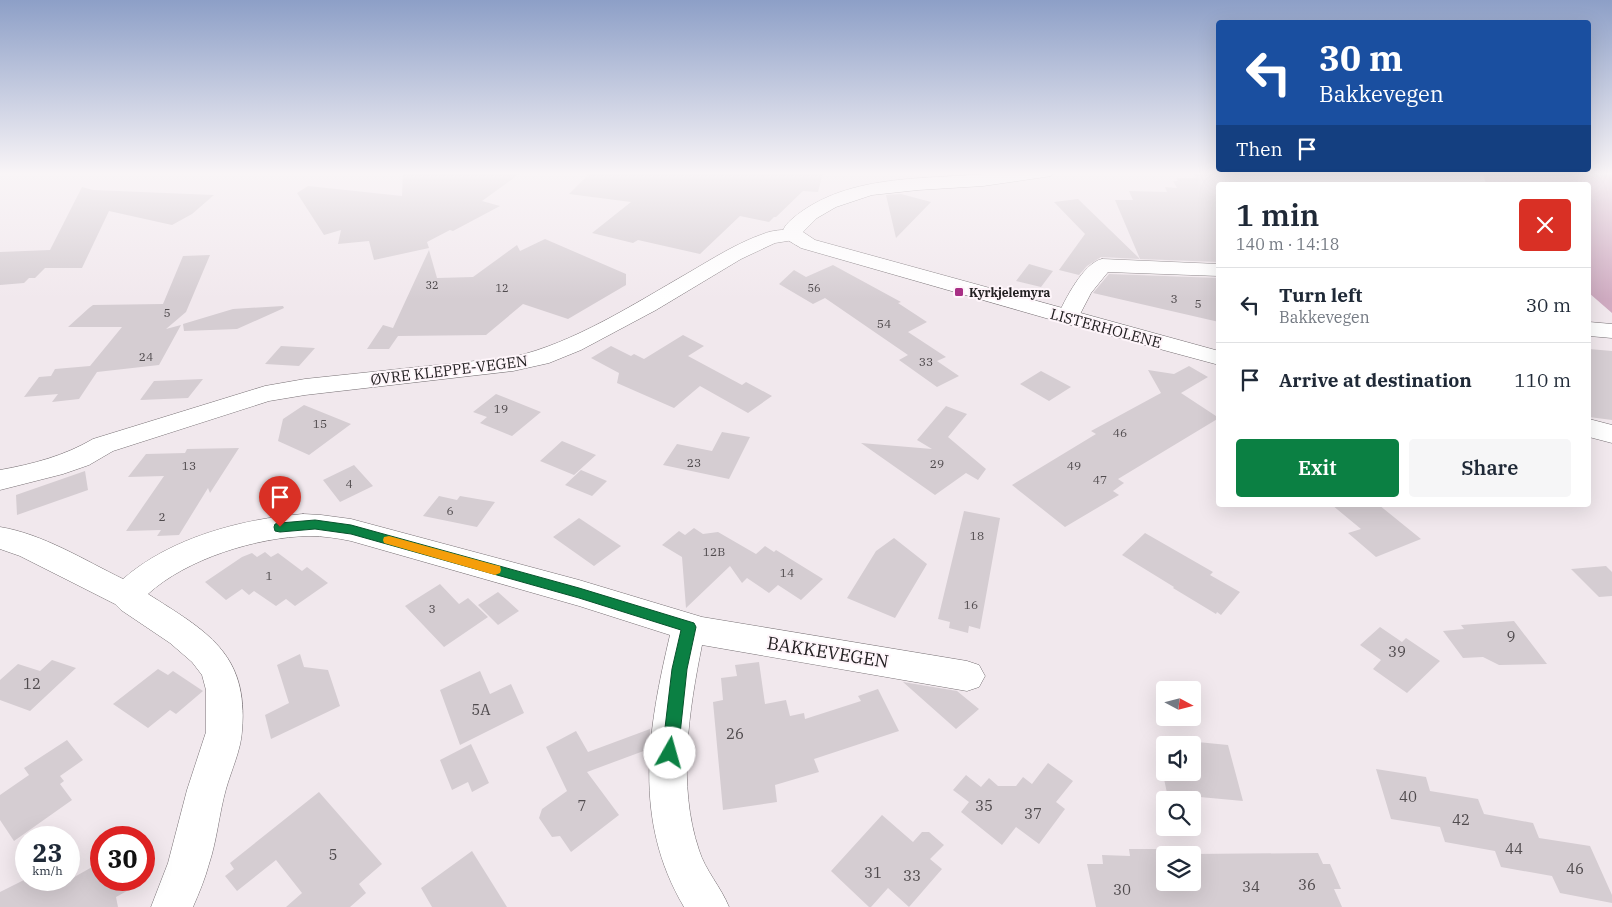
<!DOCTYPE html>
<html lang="en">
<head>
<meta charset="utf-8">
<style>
	body { margin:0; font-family:"IBM Plex Serif",serif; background:#f6f6f7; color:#1f2937; height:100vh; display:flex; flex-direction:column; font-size:19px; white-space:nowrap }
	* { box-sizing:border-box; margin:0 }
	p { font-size:16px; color:#747a83 }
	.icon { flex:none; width:28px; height:28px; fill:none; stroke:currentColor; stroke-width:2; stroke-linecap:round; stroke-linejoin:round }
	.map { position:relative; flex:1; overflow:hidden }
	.drawer { position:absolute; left:1216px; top:182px; width:375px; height:325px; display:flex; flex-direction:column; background:#fff; border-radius:5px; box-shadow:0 5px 20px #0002 }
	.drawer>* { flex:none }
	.guide { position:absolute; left:1216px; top:20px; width:375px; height:152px; border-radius:5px; box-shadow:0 5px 20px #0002; background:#1a4fa0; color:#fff; overflow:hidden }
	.needle { width:32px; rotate:97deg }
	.fabs { position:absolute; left:1156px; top:681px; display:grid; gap:10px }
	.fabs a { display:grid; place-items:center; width:45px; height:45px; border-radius:5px; background:#fff; box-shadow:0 5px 20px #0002; font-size:25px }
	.speed { position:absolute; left:15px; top:826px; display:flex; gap:10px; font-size:25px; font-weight:700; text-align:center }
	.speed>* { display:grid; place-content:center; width:65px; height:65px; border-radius:50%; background:#fff; box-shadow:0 5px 20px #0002; line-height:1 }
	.speed small { font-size:12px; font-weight:400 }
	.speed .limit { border:8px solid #d22; background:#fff; color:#111 }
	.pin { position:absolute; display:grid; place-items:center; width:42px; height:42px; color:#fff; margin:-51px -21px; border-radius:50% 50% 50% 0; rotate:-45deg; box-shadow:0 0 5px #0007 }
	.pin .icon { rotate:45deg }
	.me { position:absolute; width:55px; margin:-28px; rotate:7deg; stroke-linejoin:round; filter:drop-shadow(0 0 4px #0008) }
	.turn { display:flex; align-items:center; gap:18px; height:105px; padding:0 20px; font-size:22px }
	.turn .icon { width:65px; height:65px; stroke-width:2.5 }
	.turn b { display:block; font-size:35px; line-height:42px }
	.then { display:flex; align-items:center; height:48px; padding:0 20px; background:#0003; gap:10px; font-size:19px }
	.round { display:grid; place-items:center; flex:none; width:52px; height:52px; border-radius:5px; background:#f6f6f7 }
	.headline { display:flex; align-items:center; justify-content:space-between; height:85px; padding:0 20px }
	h1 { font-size:30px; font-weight:600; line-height:38px }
	.action { display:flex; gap:10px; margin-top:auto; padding:10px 20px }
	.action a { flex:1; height:58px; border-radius:5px; background:#0b8043; color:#fff; font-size:20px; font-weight:600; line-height:58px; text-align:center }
	.action a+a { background:#f6f6f7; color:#1f2937 }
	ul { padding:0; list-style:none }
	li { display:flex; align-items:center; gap:15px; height:75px; padding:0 20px; border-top:1px solid #e0e1e3 }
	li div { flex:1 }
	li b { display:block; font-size:19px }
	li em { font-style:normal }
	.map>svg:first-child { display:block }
	.green { fill:#cfabc1 }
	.building { fill:#d5cdd2 }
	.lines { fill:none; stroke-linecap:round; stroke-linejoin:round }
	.minor-casing { stroke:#777074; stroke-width:1 }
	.tertiary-casing { stroke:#777074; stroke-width:1 }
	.minor { fill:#fff; fill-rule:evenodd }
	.tertiary { fill:#fff; fill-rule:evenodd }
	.route { fill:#0b8043; stroke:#07532c }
	.slow { fill:#f59e0b }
	.poi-dot { fill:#a82f85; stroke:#fef5fa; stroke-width:2 }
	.labels { text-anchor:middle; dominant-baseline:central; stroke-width:4; stroke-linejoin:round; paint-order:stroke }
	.far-number-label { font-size:11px; fill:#504b4e }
	.far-poi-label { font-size:12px; font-weight:bold; fill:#232022; stroke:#fef5fa; text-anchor:start }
	.number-label { font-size:12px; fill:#504b4e }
	.street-label { font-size:15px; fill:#232022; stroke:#fef5fa }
	.near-number-label { font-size:15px; fill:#504b4e }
	.near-street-label { font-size:18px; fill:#232022; stroke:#fef5fa }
</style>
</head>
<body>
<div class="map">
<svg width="1612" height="907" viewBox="0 0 1612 907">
	<rect width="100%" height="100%" fill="#f1e8ed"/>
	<path class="green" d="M1483,172H1597L1612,175V313L1589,293V185H1486Z"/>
	<path class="building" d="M403,172H522L482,201L500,206L453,231L450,230L427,242L429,248L374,260L369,241L338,244L341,230L324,235L297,193L308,186L402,196Z
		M591,172H823L818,192L803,191L776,217H774L769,222L740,216L700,254L638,240L633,243L592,233L631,202L569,194Z
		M1194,172H1212L1219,191V262L1140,259L1115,200H1133L1129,191L1167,192L1165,187L1177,188L1173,181H1178L1176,178H1196Z
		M82,187L93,190L214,195L192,214L172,225L109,211L82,268H45L35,278H29L24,283L0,285V252L50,250Z
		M901,194L931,202L896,238L886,195Z
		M1078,199L1140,259L1101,257L1087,266L1079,275L1059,270L1085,234L1054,202Z
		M545,239L626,274V285L568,319L523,304L486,335L398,336L389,349H367L383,325L393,328L429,250L437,278L473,277L517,245L520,251Z
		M210,255L186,312L166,329L181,325L159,365L97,372L79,399L52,402L58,394L24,397L39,377L51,376L55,369L90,366L122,327H68L89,308L93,305L163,304L183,256Z
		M1029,264L1053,271L1041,287L1016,281Z
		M833,265L901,302L898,303L927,322L908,332L946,357L937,361L959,376L937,387L899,360L908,355L825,298L813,304L779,284L794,270L806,277Z
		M1109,274L1219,278V322L1093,293Z
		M283,306L284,308L237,329L184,331L183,324L233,309Z
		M683,335L704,346L688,356L742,385L746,382L772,396L748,413L700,386L674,408L617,383L619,373L591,358L611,346L631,356L634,354L644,359Z
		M281,346L315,348L299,366L265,364Z
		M1589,349L1612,351V420L1589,417Z
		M1189,366L1208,377L1181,393L1219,418L1118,479L1124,483L1113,491L1119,495L1065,527L1012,485L1096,434L1091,431L1161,393L1148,370L1174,374Z
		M1041,371L1071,387L1049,401L1020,384Z
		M203,379L188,398L140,400L154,381Z
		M496,394L541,412L512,436L480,423L487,417L473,412Z
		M304,405L351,424L309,455L278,441L283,419Z
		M946,406L967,414L948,437L986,469L978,480L966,473L935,495L861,443L932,449L917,440Z
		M722,432L750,437L729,479L663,465L677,444L712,451Z
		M562,441L596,455L574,475L540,461Z
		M239,448L210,493L208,488L179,535L157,536L161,530L126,531L164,476L128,477L146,454L185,453L187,449Z
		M354,465L373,486L340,502L323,480Z
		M581,470L607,481L592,496L565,485Z
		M85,471L88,490L17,515L16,495Z
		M439,496L457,500L460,496L495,502L477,527L423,516Z
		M1332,505H1379L1421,539L1376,557L1348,533L1361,529Z
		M964,511L1000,518L980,629L969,626L968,633L949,628L950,622L938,619Z
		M579,518L621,546L594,566L553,537Z
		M694,528L703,534L718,532L756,554L765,546L774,552L776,550L823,579L801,600L778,585L769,593L747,578L742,583L730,566L686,608L682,557L662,545L679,531L685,535Z
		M1145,533L1213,572L1210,575L1240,592L1221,615L1217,612L1216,614L1173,588L1174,587L1122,555Z
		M894,538L927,564L895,618L847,598L876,551Z
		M265,552L271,557L278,553L302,571L307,567L328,583L295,606L286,599L276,606L254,591L249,595L242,589L226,600L205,582L242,557L252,553L257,557Z
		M1606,566L1612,572V596L1599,597L1571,569Z
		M440,584L459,604L468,598L488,617L444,647L405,606Z
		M498,592L519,611L498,625L478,605Z
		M1514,621L1547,664L1499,665L1483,657L1463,658L1443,631L1464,629L1461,625Z
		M1380,627L1402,642L1406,638L1440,661L1407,693L1373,669L1381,660L1360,645Z
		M300,654L304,667L328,670L340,706L271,739L265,715L289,703L277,665Z
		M52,660L76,668L30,711L0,700V680L18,664L40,671Z
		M759,662L765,704L786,700L790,716L804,713L805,719L861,701L858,696L878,689L899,731L814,759L819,772L775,785L777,802L723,810L713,702L723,700L721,678L737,676L735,665Z
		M158,669L168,675L173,671L203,691L176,714L170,710L148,728L113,704Z
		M480,671L490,694L511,684L524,713L460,745L440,690Z
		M903,682L957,691L979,709L956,729Z
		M650,729L649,749L587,772L619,815L571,852L560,836L552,837L539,818L542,809L567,791L546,747L576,731L588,752Z
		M67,740L83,760L60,776L64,781L60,784L72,800L14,841L0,820V795L29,775L24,768Z
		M1177,740L1228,745L1243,801L1189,796L1190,800L1168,798L1162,769H1165V772H1192V745H1178Z
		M471,744L489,783L472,792L468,782L452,790L440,760Z
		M1048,763L1073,781L1056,802L1065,809L1039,844L1016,827L1002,845L961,812L969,802L953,790L966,775L981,787L989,778L998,786H1016L1023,777L1032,784Z
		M1376,769L1426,777L1430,791L1478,799L1484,814L1533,823L1539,838L1590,846L1612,895V903L1560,893L1552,876L1501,867L1495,851L1445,842L1440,827L1391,819Z
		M319,792L382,864L359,884L366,893L350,907H286L302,893L276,860L237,891L225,876L234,869L230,863Z
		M882,815L913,842L922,832H929L944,845L930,859L942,869L909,907L888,888L871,907H869L831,871Z
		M1129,849H1158L1161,856H1165V882H1192V854L1318,853L1323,864H1330L1341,889H1334L1342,907H1096L1087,864H1103L1102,855L1130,856Z
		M472,851L507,907H432L421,888Z
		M101,862V880H147L116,897L118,907H0V892L24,880H69Z"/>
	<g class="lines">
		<defs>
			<path id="minor" d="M793,229L800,231L803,235L800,239L775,243L741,259L656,310L581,350L549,363L513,371L305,395L269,401L113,451L89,465L63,474L0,490V470C33,464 64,456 93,439L265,386L305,379L513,357C574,343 634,304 688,273C712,259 737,243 763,234C772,230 783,230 793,229Z
				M1102,259L1219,264V276L1108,272L1091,293L1076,322L1068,324L1060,322L1057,317C1065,300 1083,263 1102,259Z
				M1589,322L1612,324V338L1589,336Z
				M303,514L321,515L351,519L579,580L702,617L967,661L979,665L985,676L979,687L967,691L702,645C689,710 677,785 699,850C705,870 721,887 729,907H684C632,819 648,729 670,635L579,606L351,541C337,538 323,536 309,536C257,537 186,559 148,594C206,631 249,653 242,731C241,750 231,771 226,789C219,814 217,840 209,864C205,879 199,893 193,907H151L168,863L187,790L206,732V690L202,675L192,662L170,643L121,610L115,604L20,556L0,549V527C43,534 84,560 123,579C170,538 241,519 303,514Z"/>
			<path id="tertiary" d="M1004,172H1054L1051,176L1045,177L983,186L918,190L872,195L836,207L817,218L803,232L815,240L1219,351V365L1056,321L801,248C786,239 774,235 792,219C850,170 934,181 1004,172Z
				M1589,419L1612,425V443L1589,437Z"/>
		</defs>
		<use href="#minor" class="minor-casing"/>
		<use href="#tertiary" class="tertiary-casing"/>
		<use href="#minor" class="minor"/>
		<use href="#tertiary" class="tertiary"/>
	</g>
	<linearGradient id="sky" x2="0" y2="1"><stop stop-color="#8d9fc7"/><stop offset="0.58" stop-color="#f9f5f7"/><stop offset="1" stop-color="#f9f5f7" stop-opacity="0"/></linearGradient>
	<rect width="1612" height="299" fill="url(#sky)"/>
	<path class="route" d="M315,520L351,525L579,588L694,623L696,627L687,669L678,753L675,758L670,760L664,758L662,753L672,669L681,630L579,598L351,534L315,529L280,532L275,531L274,527L275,524L280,523Z"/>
	<path class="slow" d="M389,536L495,565L500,566L501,570L500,573L495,575L384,543L383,540L384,537Z"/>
	<rect class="poi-dot" x="954" y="287" width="10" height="10" rx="2.5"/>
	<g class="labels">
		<g class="far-number-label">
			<text x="432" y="285">32</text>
			<text x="502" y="288">12</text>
			<text x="814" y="288">56</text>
		</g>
		<g class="far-poi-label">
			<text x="969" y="292">Kyrkjelemyra</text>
		</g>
		<g class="number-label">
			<text x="1174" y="298">3</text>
			<text x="1198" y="303">5</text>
			<text x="167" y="312">5</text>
			<text x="884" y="323">54</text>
			<text x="146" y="356">24</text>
			<text x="926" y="361">33</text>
			<text x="501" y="408">19</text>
			<text x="320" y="423">15</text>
			<text x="1120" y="432">46</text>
			<text x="694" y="462">23</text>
			<text x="937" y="463">29</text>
			<text x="189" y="465">13</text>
			<text x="1074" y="465">49</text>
			<text x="1100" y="479">47</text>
			<text x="349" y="483">4</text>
			<text x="450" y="510">6</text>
			<text x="162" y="516">2</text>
			<text x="977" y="535">18</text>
			<text x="714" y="551">12B</text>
			<text x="787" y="572">14</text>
			<text x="269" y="575">1</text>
			<text x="971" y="604">16</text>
			<text x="432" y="608">3</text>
		</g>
		<g class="street-label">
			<text transform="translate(1106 328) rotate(15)">LISTERHOLENE</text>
			<text transform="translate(449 370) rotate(-7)">ØVRE KLEPPE-VEGEN</text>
		</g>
		<g class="near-number-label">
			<text x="1511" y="636">9</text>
			<text x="1397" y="651">39</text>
			<text x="32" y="683">12</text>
			<text x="481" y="709">5A</text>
			<text x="735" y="733">26</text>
			<text x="1408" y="796">40</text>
			<text x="582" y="805">7</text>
			<text x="984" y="805">35</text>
			<text x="1033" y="813">37</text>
			<text x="1461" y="819">42</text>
			<text x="1514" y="848">44</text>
			<text x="333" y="854">5</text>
			<text x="1575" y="868">46</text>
			<text x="873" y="872">31</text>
			<text x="912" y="875">33</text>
			<text x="1307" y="884">36</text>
			<text x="1251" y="886">34</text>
			<text x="1122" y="889">30</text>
		</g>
		<g class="near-street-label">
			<text transform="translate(828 652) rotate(9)">BAKKEVEGEN</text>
		</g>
	</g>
</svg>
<div class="fabs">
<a><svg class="needle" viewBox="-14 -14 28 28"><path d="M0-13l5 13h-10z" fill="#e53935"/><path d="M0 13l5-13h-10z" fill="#747a83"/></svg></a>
<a><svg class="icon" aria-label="sound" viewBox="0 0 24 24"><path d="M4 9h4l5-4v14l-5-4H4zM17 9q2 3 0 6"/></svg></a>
<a><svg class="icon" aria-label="search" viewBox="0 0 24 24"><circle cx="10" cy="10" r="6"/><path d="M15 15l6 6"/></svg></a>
<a><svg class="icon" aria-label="layers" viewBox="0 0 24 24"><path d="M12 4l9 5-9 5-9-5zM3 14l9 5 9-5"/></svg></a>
</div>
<div class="speed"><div>23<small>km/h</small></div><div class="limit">30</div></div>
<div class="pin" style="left:280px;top:527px;background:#d93025"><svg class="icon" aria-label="arrive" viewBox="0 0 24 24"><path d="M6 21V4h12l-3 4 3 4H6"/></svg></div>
<svg class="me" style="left:670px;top:753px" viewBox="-20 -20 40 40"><circle r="19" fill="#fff"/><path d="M0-13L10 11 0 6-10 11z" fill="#0b8043"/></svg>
<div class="guide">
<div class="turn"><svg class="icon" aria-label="left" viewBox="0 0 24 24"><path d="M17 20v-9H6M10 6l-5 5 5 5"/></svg><div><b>30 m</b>Bakkevegen</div></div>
<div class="then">Then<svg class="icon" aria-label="arrive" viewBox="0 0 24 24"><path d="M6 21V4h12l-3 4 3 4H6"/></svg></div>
</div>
<section class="drawer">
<div class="headline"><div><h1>1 min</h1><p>140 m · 14:18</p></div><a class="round" style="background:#d93025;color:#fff"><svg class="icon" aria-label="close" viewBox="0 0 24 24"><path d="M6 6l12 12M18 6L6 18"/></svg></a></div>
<ul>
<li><svg class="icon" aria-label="left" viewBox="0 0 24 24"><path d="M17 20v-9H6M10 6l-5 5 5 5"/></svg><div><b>Turn left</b><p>Bakkevegen</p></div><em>30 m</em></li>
<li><svg class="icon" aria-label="arrive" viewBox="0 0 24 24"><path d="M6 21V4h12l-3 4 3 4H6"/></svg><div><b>Arrive at destination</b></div><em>110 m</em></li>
</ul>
<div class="action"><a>Exit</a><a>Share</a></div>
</section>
</div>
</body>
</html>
